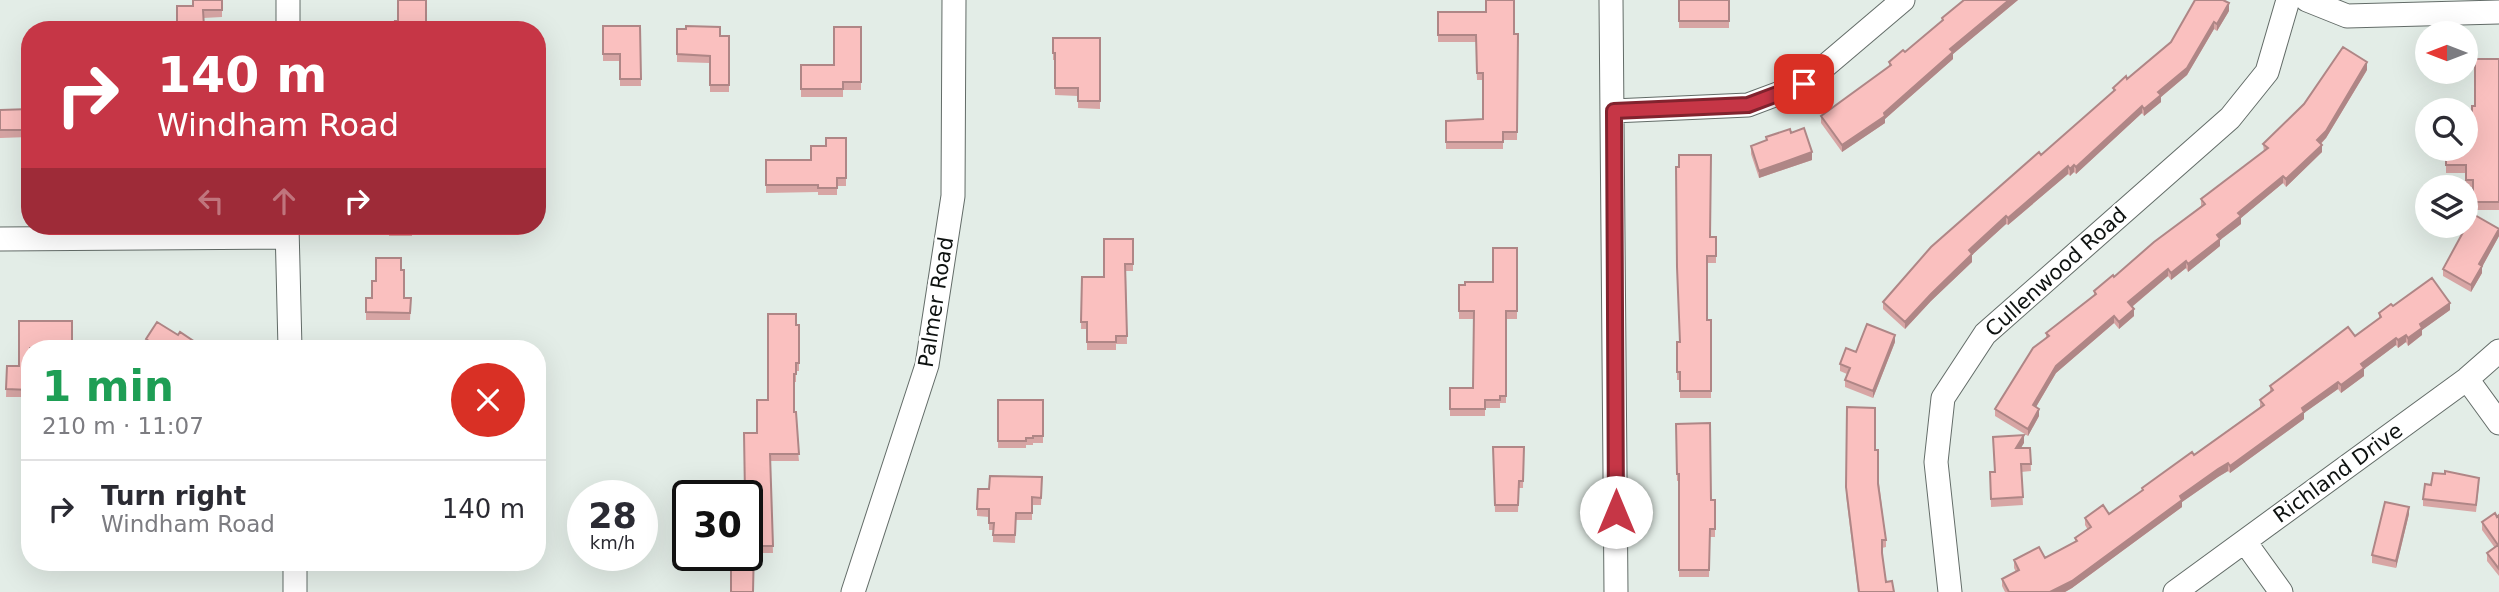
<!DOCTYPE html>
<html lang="en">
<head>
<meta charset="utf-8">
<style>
	body { margin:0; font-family:"DejaVu Sans",sans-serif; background:#f7f7f7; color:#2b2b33; height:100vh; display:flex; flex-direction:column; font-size:26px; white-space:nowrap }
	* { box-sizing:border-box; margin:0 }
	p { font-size:23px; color:#7c7c81 }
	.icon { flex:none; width:38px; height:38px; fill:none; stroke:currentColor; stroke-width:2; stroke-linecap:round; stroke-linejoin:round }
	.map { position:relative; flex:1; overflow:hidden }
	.sheet { position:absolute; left:21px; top:340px; width:525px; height:231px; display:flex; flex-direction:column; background:#fff; border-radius:28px; box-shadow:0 7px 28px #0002 }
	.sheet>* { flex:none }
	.hud { position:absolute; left:21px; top:21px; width:525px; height:214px; border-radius:28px; box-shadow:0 7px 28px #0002; background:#c63646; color:#fff; overflow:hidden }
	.needle { width:46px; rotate:270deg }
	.controls { position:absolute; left:2415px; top:21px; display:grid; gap:14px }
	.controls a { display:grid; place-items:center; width:63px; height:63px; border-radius:50%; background:#fff; box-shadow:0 7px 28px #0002; font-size:35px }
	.speed { position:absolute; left:567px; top:480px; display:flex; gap:14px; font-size:35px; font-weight:700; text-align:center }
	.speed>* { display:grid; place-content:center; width:91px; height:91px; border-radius:50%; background:#fff; box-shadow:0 7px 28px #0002; line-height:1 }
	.speed small { font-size:18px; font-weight:400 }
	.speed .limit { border:4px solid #111; border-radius:10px; background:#fff; color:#111 }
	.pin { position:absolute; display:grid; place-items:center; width:60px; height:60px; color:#fff; margin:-30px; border-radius:14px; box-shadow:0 4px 10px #0006 }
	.me { position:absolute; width:77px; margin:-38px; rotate:0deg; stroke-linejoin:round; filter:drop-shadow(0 0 5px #0008) }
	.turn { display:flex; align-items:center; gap:24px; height:147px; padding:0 21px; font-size:32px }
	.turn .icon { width:91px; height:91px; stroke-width:2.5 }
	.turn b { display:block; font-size:49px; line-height:60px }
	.lanes { display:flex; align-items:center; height:66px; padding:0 21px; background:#0003; justify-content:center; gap:35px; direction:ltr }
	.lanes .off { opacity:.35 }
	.round { display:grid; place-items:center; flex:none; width:74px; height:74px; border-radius:37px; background:#f7f7f7 }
	.summary { display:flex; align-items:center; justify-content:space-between; height:119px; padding:0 21px }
	h1 { font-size:42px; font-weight:800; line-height:52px; color:#1e9e55 }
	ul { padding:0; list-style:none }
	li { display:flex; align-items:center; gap:21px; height:98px; padding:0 21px; border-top:2px solid #e1e1e2 }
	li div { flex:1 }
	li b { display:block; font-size:26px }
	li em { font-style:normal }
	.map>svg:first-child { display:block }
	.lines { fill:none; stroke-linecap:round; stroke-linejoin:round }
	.street-casing { stroke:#636c68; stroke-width:25 }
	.street { stroke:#fff; stroke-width:23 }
	.wall { fill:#d7a5a4 }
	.shaded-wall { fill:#af8686 }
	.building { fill:#fac0bf; stroke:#af8686; stroke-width:2 }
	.route-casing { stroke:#81232e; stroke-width:18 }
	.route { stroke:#c63646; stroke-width:12 }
	.labels { text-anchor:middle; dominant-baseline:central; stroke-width:5; stroke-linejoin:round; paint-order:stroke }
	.street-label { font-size:21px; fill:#0e1210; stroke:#fff }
</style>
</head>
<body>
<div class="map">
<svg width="2499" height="592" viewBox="0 0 2499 592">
	<rect width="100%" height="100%" fill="#e3ede7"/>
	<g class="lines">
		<defs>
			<path id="street" d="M1611,0L1616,592
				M2307,0L2347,16L2499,12
				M288,30V0
				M1613,111L1748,105L1804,84L1903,0
				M287,226L290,348
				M0,239L287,237
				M2467,379L2499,423
				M2245,542L2281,592
				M295,562V592
				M853,592L927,365L953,196L954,0
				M1950,592L1936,462L1943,398L1985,334L2230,118L2267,72L2288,0
				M2175,592L2467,379L2499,351"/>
		</defs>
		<use href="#street" class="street-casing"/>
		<use href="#street" class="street"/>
	</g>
	<path class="wall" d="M222,0V17L203,18L204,30H177V6H193Z
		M1679,0H1729V28H1679Z
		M1964,0H2018L1953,54V59L1885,119V123L1842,152L1821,123V116L1889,67V62L1905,52L1942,21V18Z
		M2229,11L2217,31L2214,29L2187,75L2161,97V102L2144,116L2142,113L2076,174L2074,172L2070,176L2068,174L2008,225L2006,224L1972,255V262L1931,301L1905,329L1883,309V302L2041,155L2113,92V88Z
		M1438,12L1518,34L1517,140H1503V149H1446V121L1483,119V80H1477L1476,42H1438Z
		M603,26H640L641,86H620V61H603Z
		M861,27V90H843V97H801V65H834Z
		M677,29L720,36H729V92H710V63L677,62Z
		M1053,38H1100V109L1078,108V96L1055,95V60H1053Z
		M2499,59V210H2473V187H2466V173H2446V149L2472,146L2475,106Z
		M2367,70L2326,138L2321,144L2322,152L2286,187L2283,183L2241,218V224L2220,240V246L2188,272L2186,268L2171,280L2168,276L2132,307L2134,316L2119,329L2114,323L2056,373L2036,407L2039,416L2028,436L1995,416V409L2046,337V333L2094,296V291L2114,277L2201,206V199L2264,152L2263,144Z
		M30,109V141H29V137L0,138V110Z
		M1791,133L1812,160L1759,178L1751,154V146L1766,141V137Z
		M846,138V186H837V195H818V192L766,193V160H811L826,146Z
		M388,226H412V236H389L390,227H388Z
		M2499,228V236L2482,267V273L2471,292L2443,276V269Z
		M1710,237H1716V263H1707V320H1711V398H1680V380H1677V342H1680Z
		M1133,239V271H1126L1127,344H1116V350H1087V329H1081L1082,277H1104Z
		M1517,248V319H1506V403H1500V408H1485V416H1450V388H1473L1474,319H1459V285L1493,282Z
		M401,270L404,298H411L410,320H366V298H372L376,281Z
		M2393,306L2450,310L2422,330V335L2408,346L2406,342L2398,348L2396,345L2364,369V376L2341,393L2338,389L2304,413V419L2230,473L2228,471L2218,477L2182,502V507L2072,588L2065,592H2005L2002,586V579L2016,572L2014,568V560L2045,558L2075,542V538L2088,530L2085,525V518L2109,514L2142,491V488L2194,455L2260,407V400L2270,393V386L2355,336L2379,318V313Z
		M19,321H72V348H30V397H6L7,366H19Z
		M799,325V371H796V382H794V412L799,461H770L773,553H754L736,561L747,555L757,433L768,400Z
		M178,335L204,348H148L146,346V339Z
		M1895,342L1873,398L1845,387V380L1847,374L1840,371V364L1856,352Z
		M998,400H1043V443H1033V445H1026V448H998Z
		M1847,407L1875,450L1886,540V547L1882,548V553L1886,582L1894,592H1858L1846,495Z
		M1676,424L1711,500H1715V537H1710L1709,577H1679V481H1677Z
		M2024,443L2020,448H2030L2031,471L2021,472L2023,505L1991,507L1990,472H1994Z
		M1493,447H1524L1523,488H1519L1518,512H1495Z
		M1042,477L1041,505H1032V520H1016L1015,543L993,542V530H989V517L977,516V509L989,489Z
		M2479,485L2476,512L2423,506V499Z
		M2409,514L2396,568L2372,563V555Z
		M2499,515V576L2487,561V553L2495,548L2482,530V522Z"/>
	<path class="shaded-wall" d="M2009,0H2018L1953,54V59L1885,119V123L1842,152V145L1884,113L1950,49Z
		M2229,3V11L2217,31V24Z
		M2214,22V29L2187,75L2161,97V102L2144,116V109Z
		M2367,62V70L2326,138L2317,147V140Z
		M2142,106V113L2076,174V167Z
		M2322,145V152L2286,187V179Z
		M1812,152V160L1759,178V171Z
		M2074,165V172L2070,176V169Z
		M2068,166V174L2008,225V218Z
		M2283,176V183L2241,218V224L2220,240V246L2188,272V264L2238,213Z
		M2006,216V224L1972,255V262L1931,301L1905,329V322L1969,250Z
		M2499,229V236L2482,267V273L2471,292V285L2479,264Z
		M2186,261V268L2171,280V273Z
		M2168,269V276L2128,310V302Z
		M2450,303V310L2422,330V335L2408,346V338L2420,324Z
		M2134,309V316L2119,329V322Z
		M2114,316V323L2056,373L2033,412V405L2056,366Z
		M1895,335V342L1873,398V391Z
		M2406,335V342L2398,348V340Z
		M2396,338V345L2364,369V376L2341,393V385L2361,364Z
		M2338,382V389L2304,413V419L2230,473V466L2302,408Z
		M2039,409V416L2028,436V429Z
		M2024,435V443L2016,456V448Z
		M2228,463V471L2218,477L2182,502V507L2072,588L2065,592H2050L2180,496L2218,469Z
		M2409,507V514L2396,568V561Z"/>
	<path class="building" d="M193,0H222V10H203L204,27H177V6H193Z
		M398,0H426V30H396L395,21H398Z
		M1486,0H1514V34H1518L1517,132H1503V142H1446V121L1483,119V73H1477L1476,35H1438V12H1486Z
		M1679,0H1729V21H1679Z
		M1964,0H2009L1950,49L1953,52L1884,113L1885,116L1842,145L1821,116L1891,65L1889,62L1903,50L1905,52L1943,20L1942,18Z
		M2195,0H2223L2229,3L2217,24L2214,22L2187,68L2158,92L2161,95L2144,109L2142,106L2076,167L2074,165L2070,169L2068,166L2008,218L2006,216L1969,250L1972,254L1931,294L1905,322L1883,302L1931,247L2039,152L2041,155L2115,90L2113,88L2126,76L2127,79L2171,42Z
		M603,26H640L641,79H620V54H603Z
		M686,26L720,27V36H729V85H710V56L677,54V29H686Z
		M834,27H861V82H843V89H801V65H834Z
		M1053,38H1100V101H1078V88H1055V53H1053Z
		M2343,47L2367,62L2326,131L2317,140L2322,145L2286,179L2283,176L2238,213L2241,216L2217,235L2220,239L2188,264L2186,261L2171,273L2168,269L2128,302L2134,309L2119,322L2114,316L2056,366L2033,405L2039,409L2028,429L1995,409L2033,348L2049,336L2046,333L2096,294L2094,291L2113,275L2114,277L2154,242L2205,204L2201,199L2268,148L2263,144L2304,104Z
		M2475,59H2499V202H2473V180H2466V165H2446V149H2466V146H2472V106H2475Z
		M30,109V133H29V130H0V110Z
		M1804,128L1812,152L1759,171L1751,146L1767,140L1766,137L1790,129L1791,133Z
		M826,138H846V178H837V188H818V185H766V160H811V146H826Z
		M1679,155H1711L1710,237H1716V256H1707V320H1711V391H1680V372H1677V342H1680L1677,267L1676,167H1679Z
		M2473,214L2499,229L2479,264L2482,266L2471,285L2443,269Z
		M390,226H412V230H389Z
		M1104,239H1133V264H1125L1127,336H1116V342H1087V322H1081L1082,277H1104Z
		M1493,248H1517V311H1506V396H1500V400H1485V409H1450V388H1473L1474,311H1459V285H1465V282H1493Z
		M376,258H401V270H404V298H411L410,313L366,312V298H372V281H376Z
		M2432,278L2450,303L2420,324L2422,328L2408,338L2406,335L2398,340L2396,338L2361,364L2364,368L2341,385L2338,382L2302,408L2304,412L2230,466L2228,463L2218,469L2180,496L2182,500L2072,581L2050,592H2009L2002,579L2019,570L2014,560L2039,547L2045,558L2077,541L2075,538L2091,527L2085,518L2103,505L2109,514L2143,490L2142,488L2192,452L2194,455L2264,405L2260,400L2273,390L2270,386L2348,327L2355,336L2381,317L2379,313L2391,304L2393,306Z
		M768,314H796V325H799V363H796V374H794V412H796L799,454H770L773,546H754L753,592H731V561H736V555H747V495H745L744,433H757V400H768Z
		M19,321H72V345H53V348H30V390L6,389L7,366H19Z
		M157,322L178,335L180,332L204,348H159L146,339Z
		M1867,324L1895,335L1873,391L1845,380L1850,368L1840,364L1846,348L1856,352Z
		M998,400H1043V436H1033V438H1026V441H998Z
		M1847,407L1875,408V450H1878V484L1886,540H1882V553L1886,582L1892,581L1894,592H1859L1846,487Z
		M1710,423L1711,500H1715V529H1710L1709,570H1679V474H1677L1676,424Z
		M2024,435L2016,448H2030L2031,464H2021L2023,497L1991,499L1990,472H1995L1993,437Z
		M1493,447H1524L1523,481H1519L1518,505H1495Z
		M2445,471L2479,478L2476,505L2423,499L2425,484L2431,485L2433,473L2445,474Z
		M990,476L1042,477L1041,498L1032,497V513H1016L1015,535H993L994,523H989V509H977L978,489H989Z
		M2385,502L2409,507L2396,561L2372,555Z
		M2495,513L2497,517L2499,515V569L2487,553L2498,545L2482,522Z"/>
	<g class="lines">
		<defs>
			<path id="route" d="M1616,512L1614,111L1748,105L1804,84"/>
		</defs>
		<use href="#route" class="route-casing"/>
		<use href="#route" class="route"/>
	</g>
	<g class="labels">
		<g class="street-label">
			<text transform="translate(2056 272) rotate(-42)">Cullenwood Road</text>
			<text transform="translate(936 302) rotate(-81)">Palmer Road</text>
			<text transform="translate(2338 473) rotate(-36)">Richland Drive</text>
		</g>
	</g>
</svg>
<div class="controls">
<a><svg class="needle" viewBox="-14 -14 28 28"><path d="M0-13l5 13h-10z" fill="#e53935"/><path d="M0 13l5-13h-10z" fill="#7c7c81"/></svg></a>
<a><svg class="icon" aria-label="search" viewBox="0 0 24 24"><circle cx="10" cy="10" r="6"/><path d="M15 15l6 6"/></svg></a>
<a><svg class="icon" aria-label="layers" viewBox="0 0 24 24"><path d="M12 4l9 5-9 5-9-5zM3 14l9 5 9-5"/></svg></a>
</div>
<div class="speed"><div>28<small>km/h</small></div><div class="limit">30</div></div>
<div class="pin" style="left:1804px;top:84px;background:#d93025"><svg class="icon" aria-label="arrive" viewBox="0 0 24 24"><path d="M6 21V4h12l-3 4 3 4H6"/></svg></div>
<svg class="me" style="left:1616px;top:512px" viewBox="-20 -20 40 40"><circle r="19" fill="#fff"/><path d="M0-13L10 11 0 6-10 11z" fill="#c63646"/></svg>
<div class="hud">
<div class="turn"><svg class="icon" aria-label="right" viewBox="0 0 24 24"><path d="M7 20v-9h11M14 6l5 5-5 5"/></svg><div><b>140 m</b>Windham Road</div></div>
<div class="lanes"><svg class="icon off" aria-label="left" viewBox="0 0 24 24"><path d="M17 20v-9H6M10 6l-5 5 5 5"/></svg><svg class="icon off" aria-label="ahead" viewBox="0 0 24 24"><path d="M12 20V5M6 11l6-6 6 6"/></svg><svg class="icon" aria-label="right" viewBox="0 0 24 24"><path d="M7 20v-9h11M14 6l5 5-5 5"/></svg></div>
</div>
<section class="sheet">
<div class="summary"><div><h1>1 min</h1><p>210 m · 11:07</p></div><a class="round" style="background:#d93025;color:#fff"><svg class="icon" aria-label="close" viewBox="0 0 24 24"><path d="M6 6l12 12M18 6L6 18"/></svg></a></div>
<ul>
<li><svg class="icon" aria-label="right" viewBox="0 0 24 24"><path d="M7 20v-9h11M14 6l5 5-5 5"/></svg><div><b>Turn right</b><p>Windham Road</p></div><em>140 m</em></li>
</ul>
</section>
</div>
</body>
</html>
